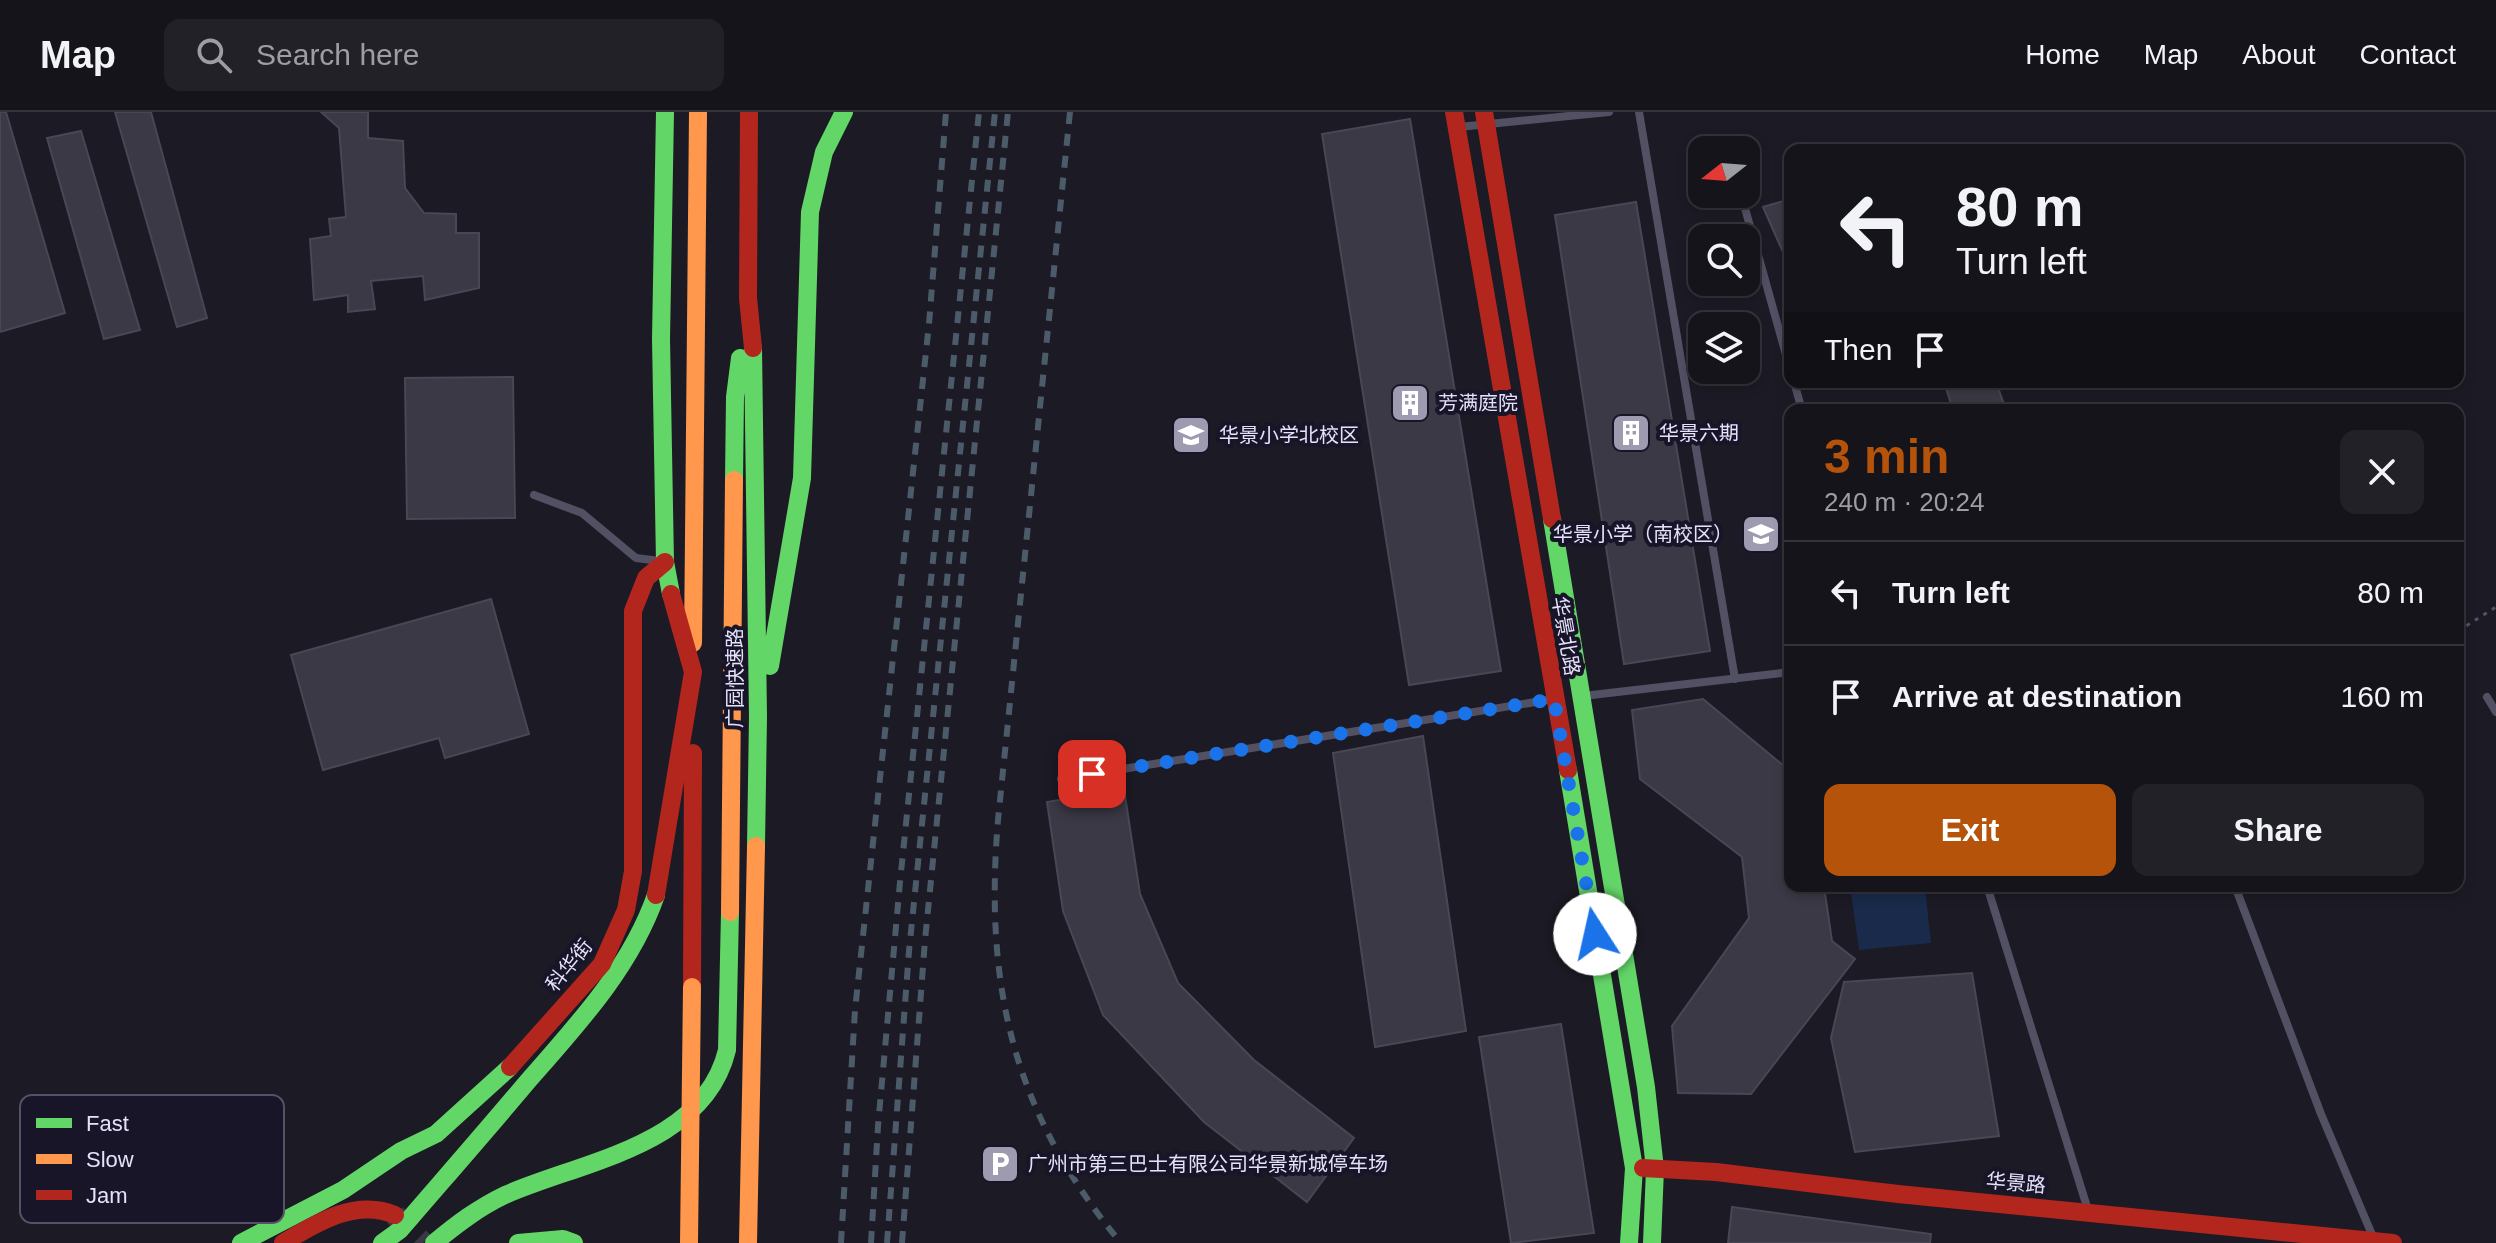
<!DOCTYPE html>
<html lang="en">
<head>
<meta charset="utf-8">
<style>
	body { margin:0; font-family:Arial,"Noto Sans SC",sans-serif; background:#222128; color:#f1f3f6; height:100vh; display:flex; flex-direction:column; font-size:30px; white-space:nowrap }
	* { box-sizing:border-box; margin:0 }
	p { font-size:26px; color:#9d9ea3 }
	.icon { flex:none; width:44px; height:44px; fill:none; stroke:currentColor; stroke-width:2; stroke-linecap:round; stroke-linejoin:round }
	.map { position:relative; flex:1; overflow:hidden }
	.details { position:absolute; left:1784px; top:292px; width:680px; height:488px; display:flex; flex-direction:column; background:#15141b; border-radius:16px; box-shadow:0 4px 12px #0003,0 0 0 2px #34333a }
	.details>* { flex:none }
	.banner { position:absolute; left:1784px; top:32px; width:680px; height:244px; border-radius:16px; box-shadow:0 4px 12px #0003,0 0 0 2px #34333a; background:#15141b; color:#f1f3f6; overflow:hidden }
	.needle { width:52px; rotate:253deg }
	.buttons { position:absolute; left:1688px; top:24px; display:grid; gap:16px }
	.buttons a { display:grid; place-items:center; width:72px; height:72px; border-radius:16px; background:#15141b; box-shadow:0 4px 12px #0003,0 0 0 2px #34333a; font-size:40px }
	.pin { position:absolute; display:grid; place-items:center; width:68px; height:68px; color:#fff; margin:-34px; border-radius:16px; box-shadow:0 4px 12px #0006 }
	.me { position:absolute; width:88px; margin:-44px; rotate:350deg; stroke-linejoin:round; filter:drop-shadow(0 0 6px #0008) }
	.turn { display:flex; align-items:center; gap:28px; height:168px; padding:0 40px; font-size:36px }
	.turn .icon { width:104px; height:104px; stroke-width:2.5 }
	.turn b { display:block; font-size:56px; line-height:68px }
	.then { display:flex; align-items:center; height:76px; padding:0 40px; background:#0003; gap:16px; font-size:30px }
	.round { display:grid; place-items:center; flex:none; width:84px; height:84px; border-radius:16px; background:#222128 }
	.overview { display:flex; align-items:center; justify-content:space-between; height:136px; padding:0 40px }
	h1 { font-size:48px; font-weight:700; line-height:60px; color:#b45309 }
	.button { display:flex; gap:16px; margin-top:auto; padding:16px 40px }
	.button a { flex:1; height:92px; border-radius:16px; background:#b45309; color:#fff; font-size:32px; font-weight:700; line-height:92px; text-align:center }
	.button a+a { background:#222128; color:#f1f3f6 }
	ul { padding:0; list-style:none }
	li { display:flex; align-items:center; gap:24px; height:104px; padding:0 40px; border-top:2px solid #34333a }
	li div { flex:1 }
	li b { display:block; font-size:30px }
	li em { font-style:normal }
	header { display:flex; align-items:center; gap:48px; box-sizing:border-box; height:112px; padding:0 40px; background:#15141b; border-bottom:2px solid #34333a }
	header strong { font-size:38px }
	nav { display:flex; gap:44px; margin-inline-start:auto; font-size:28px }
	.search { width:560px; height:72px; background:#222128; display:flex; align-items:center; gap:20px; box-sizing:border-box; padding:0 28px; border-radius:16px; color:#9d9ea3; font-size:30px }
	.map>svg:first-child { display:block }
	.water { fill:#192a4a }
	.building { fill:#3b3945; stroke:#494656; stroke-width:2 }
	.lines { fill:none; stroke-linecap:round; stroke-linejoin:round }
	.secondary-tunnel { stroke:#3a3844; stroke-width:22; stroke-dasharray:22 11; stroke-linecap:butt }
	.path { stroke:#4c5661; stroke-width:3; stroke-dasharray:4 6; stroke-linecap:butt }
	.lane { stroke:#525063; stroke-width:8 }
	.fast { stroke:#63d668; stroke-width:18 }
	.slow { stroke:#ff974d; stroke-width:18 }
	.jam { stroke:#b3261e; stroke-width:18 }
	.rail { stroke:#4c5b6a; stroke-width:6; stroke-dasharray:12 10; stroke-linecap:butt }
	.slow-bridge { stroke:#ff974d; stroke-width:18 }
	.route { stroke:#1a73e8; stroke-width:14; stroke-dasharray:0 25.2 }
	.labels { text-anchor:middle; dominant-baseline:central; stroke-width:8; stroke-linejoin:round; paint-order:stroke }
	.poi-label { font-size:20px; fill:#e4e1fb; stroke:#181529; text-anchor:start }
	.street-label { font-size:20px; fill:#e4e1fb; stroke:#181529 }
	.key { fill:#181529; stroke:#555268; stroke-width:2 }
	.key-label { font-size:22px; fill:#e4e1fb }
</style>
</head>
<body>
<header>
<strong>Map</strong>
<div class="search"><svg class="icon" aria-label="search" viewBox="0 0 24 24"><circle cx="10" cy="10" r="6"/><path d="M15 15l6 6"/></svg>Search here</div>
<nav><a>Home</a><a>Map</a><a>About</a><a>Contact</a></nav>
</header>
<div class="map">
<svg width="2496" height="1131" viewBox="0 0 2496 1131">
	<rect width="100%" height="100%" fill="#1c1a24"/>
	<path class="water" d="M1850,774H1925L1931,831L1859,838Z"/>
	<path class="building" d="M0,0H6L65,201L0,220Z
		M115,0H151L207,206L177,215Z
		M321,0H368V26L403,29L405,76L424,101L456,102V121H479V176L425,188L423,164L371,169L375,197L348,200V183L314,188L310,127L331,124L329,107L346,105L339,16Z
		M1410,7L1501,559L1409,573L1322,22Z
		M81,19L140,218L104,227L47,26Z
		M1790,87V156L1763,95Z
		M1636,90L1710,539L1624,552L1555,103Z
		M513,265L515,406L407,407L405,266Z
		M1944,270H1996L2006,298H1953Z
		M491,487L529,622L445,646L439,626L323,658L291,543Z
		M1703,587L1790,659V774H1824L1832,829L1855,847L1751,982L1678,981L1672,914L1749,806L1742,745L1640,667L1632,598Z
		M1423,624L1466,919L1375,935L1333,641Z
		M1124,677L1140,782L1178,871L1254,948L1354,1026L1307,1090L1204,1010L1103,903L1063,799L1047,690Z
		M1972,861L1999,1024L1855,1040L1831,926L1844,870Z
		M1561,912L1594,1121L1511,1131L1479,925Z
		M1732,1095L1931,1122L1930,1131H1728Z"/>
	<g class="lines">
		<path class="secondary-tunnel" d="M395,1103L423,1131"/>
		<path class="path" d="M2458,519L2496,495"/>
		<path class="lane" d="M1639,0L1735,567
			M1459,15L1609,0
			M1741,82L1790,257
			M1794,270L1802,298
			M534,383L582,401L636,446L660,449
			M1583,584L1790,560
			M2487,585L2496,600
			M1061,667L1554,587
			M1987,774L2088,1098
			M2235,774L2321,1002L2373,1125"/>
		<path class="fast" d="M665,0L661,227L665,450L671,482
			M753,236L758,605L756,734
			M734,368L735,285L740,246
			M1552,407L1646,975L1655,1057L1652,1131
			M770,554L802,366L810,100L824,40L844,0
			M1568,658L1634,1056L1629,1131
			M241,1131L343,1078L401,1039L436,1022L510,955
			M382,1131L400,1118C443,1068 486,1019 528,969C578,912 631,855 656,783
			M434,1131C457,1112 478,1096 505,1083C582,1049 704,1034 727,938L730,800
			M518,1131L563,1127L574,1131"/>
		<path class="slow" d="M693,531L698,0
			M730,800L734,368
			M748,1131L756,734"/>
		<path class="jam" d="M749,0L748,186L753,236
			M1454,0L1568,658
			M1484,0L1552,407
			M656,783L693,560L671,482
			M692,875L693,641
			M510,955L602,852L626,798L633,759V499L646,466L665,450
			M1643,1056L1716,1060L1898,1082L2393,1131
			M283,1131C316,1111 356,1086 395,1103"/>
		<path class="rail" d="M1070,0L998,708C984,874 1013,1001 1121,1131
			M841,1131L855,898L929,212L946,0
			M871,1131L878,1014L900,770L979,0
			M887,1131L909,839L995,0
			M902,1131L925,828L1008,0"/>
		<path class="slow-bridge" d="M689,1131L692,875"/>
	</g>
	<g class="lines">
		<path class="route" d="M1092,662L1554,587L1595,822"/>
	</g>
	<defs>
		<symbol id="building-square" viewBox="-11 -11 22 22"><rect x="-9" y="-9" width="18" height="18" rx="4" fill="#9e9bb0" stroke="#181529"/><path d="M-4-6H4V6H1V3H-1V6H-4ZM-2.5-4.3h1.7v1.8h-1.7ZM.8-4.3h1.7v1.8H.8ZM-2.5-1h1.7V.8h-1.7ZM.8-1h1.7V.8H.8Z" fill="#fff"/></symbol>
		<symbol id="school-square" viewBox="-11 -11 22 22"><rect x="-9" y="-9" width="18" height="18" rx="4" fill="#9e9bb0" stroke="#181529"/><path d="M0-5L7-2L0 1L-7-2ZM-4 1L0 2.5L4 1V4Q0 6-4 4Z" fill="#fff"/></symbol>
		<symbol id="parking-square" viewBox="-11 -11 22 22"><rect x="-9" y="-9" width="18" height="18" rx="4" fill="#9e9bb0" stroke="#181529"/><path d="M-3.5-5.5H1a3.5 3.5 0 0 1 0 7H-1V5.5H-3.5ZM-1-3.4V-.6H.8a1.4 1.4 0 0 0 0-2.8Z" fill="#fff"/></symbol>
	</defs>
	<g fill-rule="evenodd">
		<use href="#building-square" x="1388" y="269" width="44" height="44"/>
		<use href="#building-square" x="1609" y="299" width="44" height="44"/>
		<use href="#school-square" x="1169" y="301" width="44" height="44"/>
		<use href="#school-square" x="1739" y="400" width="44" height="44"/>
		<use href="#parking-square" x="978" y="1030" width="44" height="44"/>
	</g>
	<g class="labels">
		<g class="poi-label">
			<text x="1438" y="291">芳满庭院</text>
			<text x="1659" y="321">华景六期</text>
			<text x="1219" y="323">华景小学北校区</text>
			<text x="1733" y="422" text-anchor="end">华景小学（南校区）</text>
			<text x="1028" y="1052">广州市第三巴士有限公司华景新城停车场</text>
		</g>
		<g class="street-label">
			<text transform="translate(1566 524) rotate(80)">华景北路</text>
			<text transform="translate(735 566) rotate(-90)">广园快速路</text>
			<text transform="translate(569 853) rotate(-51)">科华街</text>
			<text transform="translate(2016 1071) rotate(5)">华景路</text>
		</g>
	</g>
	<rect x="20" y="983" width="264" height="128" rx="12" class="key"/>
	<rect x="36" y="1006" width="36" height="10" fill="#63d668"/>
	<rect x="36" y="1042" width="36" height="10" fill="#ff974d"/>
	<rect x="36" y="1078" width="36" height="10" fill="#b3261e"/>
	<g class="key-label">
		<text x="86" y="1019">Fast</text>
		<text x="86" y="1055">Slow</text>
		<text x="86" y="1091">Jam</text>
	</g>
</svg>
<div class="buttons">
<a><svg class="needle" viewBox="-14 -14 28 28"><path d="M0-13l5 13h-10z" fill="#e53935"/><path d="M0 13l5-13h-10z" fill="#9d9ea3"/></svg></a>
<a><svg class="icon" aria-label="search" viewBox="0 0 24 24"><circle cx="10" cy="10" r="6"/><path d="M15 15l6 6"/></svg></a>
<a><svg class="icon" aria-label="layers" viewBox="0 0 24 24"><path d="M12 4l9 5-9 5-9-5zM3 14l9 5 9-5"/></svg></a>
</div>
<div class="pin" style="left:1092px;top:662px;background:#d93025"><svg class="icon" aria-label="arrive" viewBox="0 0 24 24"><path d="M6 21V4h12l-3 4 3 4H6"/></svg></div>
<svg class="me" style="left:1595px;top:822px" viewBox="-20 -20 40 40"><circle r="19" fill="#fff"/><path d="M0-13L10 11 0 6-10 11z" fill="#1a73e8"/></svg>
<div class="banner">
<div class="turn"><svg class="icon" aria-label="left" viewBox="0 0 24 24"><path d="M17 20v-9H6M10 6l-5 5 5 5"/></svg><div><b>80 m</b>Turn left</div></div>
<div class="then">Then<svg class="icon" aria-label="arrive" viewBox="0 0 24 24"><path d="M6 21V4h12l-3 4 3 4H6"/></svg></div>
</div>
<section class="details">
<div class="overview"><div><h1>3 min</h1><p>240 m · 20:24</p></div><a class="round"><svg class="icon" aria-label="close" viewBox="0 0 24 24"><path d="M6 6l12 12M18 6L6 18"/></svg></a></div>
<ul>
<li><svg class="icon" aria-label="left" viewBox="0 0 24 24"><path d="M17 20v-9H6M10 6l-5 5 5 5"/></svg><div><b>Turn left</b></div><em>80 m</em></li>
<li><svg class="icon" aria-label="arrive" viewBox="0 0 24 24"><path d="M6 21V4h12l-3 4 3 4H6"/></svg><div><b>Arrive at destination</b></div><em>160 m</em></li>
</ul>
<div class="button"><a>Exit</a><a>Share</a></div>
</section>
</div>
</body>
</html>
